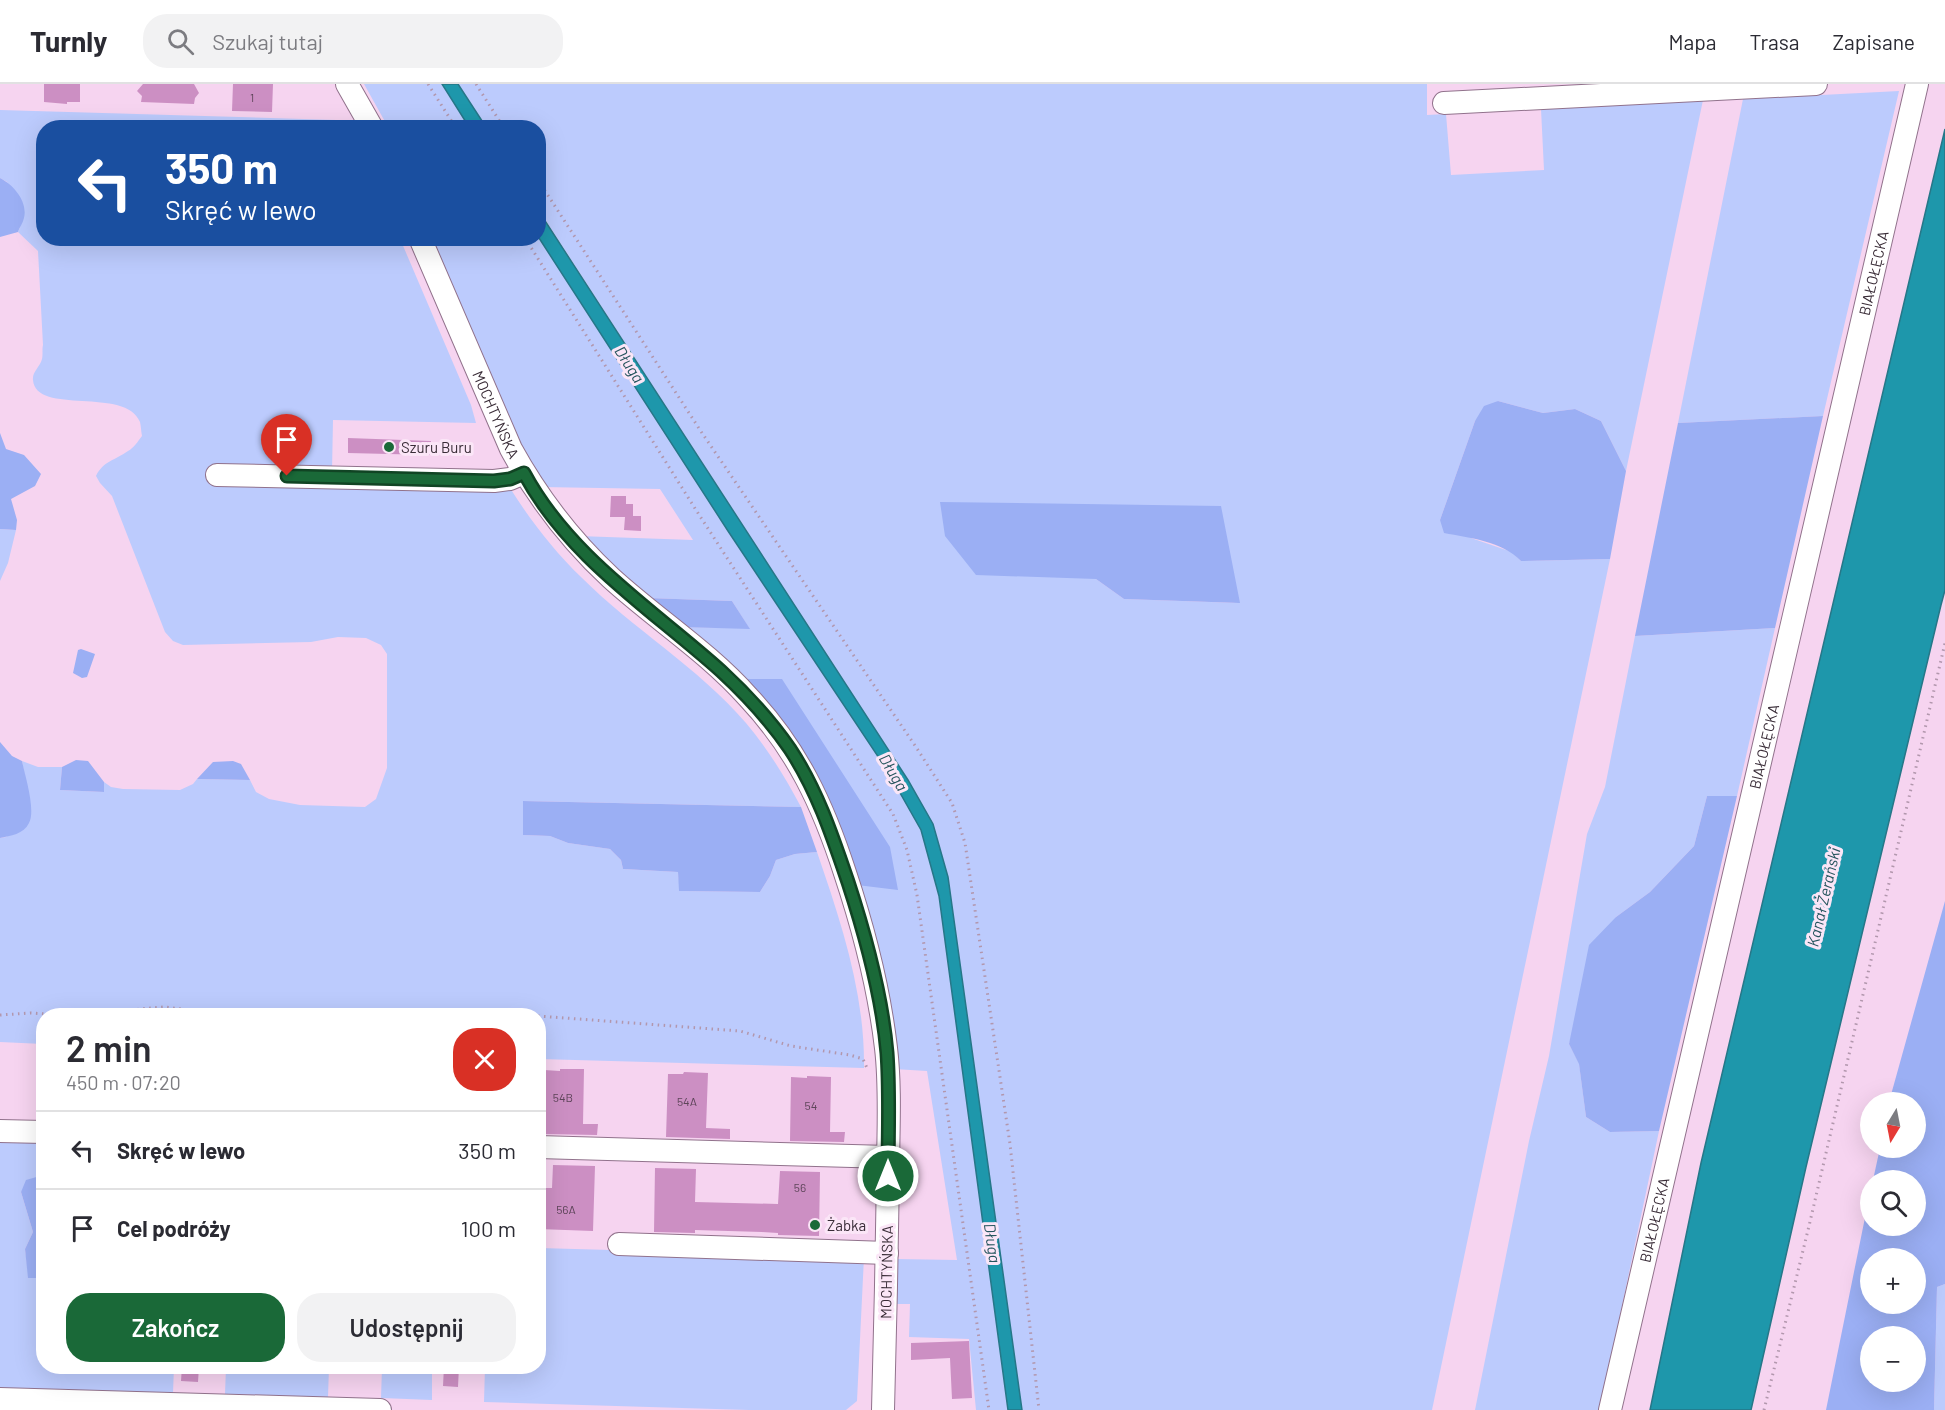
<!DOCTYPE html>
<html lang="pl">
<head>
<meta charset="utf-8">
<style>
	body { margin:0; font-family:Barlow,sans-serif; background:#f2f2f3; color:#2b2b33; height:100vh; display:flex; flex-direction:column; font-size:22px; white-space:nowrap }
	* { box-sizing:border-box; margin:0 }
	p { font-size:20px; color:#7c7c81 }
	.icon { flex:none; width:33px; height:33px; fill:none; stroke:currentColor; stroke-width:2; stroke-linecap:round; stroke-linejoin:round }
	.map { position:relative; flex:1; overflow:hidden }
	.side { position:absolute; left:36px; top:924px; width:510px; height:366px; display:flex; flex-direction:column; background:#fff; border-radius:24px; box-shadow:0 6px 24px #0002 }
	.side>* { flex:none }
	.banner { position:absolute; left:36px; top:36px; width:510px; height:126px; border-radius:24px; box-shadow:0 6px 24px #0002; background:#1a4fa0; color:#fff; overflow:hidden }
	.needle { width:39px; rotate:190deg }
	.controls { position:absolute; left:1860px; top:1008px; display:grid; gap:12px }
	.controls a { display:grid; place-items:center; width:66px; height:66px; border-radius:50%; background:#fff; box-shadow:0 6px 24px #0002; font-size:30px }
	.pin { position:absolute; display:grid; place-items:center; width:51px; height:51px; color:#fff; margin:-62px -26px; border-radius:50% 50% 50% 0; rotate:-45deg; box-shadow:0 0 6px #0007 }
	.pin .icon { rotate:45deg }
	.me { position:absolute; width:66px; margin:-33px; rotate:0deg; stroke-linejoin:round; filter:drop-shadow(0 0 4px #0008) }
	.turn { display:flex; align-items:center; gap:21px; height:126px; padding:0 30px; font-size:27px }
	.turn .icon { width:78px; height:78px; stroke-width:2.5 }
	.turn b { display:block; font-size:42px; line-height:51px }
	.round { display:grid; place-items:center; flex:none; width:63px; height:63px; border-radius:24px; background:#f2f2f3 }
	.headline { display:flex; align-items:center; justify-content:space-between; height:102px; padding:0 30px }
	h1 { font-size:36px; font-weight:600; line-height:45px }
	.button { display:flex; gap:12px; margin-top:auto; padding:12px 30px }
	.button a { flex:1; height:69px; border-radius:24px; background:#1a6938; color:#fff; font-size:24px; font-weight:600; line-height:69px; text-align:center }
	.button a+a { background:#f2f2f3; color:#2b2b33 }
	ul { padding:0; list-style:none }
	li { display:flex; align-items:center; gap:18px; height:78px; padding:0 30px; border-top:2px solid #e1e1e2 }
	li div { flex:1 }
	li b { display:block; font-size:22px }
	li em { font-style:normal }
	header { display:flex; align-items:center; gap:36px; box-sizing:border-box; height:84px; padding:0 30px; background:#fff; border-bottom:2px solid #e1e1e2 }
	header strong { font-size:28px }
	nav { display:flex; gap:33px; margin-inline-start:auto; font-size:21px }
	.search { width:420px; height:54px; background:#f2f2f3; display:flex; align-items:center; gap:15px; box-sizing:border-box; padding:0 21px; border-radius:24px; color:#7c7c81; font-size:22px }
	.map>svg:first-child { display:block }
	.green { fill:#bccbfd; fill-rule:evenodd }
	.forest { fill:#9baff4; fill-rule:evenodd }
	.water { fill:#1e97ab; stroke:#267788; stroke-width:1.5 }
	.building { fill:#cc8fc3 }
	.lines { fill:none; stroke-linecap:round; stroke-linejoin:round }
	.minor-casing { stroke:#91728c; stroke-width:24 }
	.path { stroke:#b297ad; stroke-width:3; stroke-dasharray:1.5 4.5; stroke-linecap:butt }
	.minor { stroke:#fff; stroke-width:22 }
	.route-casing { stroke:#114424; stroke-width:15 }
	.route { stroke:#1a6938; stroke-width:10 }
	.poi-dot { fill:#1a6938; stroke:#fbe6f7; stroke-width:2 }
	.labels { text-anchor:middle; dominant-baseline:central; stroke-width:6; stroke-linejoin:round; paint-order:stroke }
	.number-label { font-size:12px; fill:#5e455a }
	.street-label { font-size:15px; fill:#392c37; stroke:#fbe6f7 }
	.poi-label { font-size:15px; fill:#392c37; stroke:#fbe6f7; text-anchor:start }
	.water-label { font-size:16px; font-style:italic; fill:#26555e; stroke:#fbe6f7 }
</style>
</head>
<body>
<header>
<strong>Turnly</strong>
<div class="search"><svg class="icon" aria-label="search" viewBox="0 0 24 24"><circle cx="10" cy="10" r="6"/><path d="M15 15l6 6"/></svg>Szukaj tutaj</div>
<nav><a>Mapa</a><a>Trasa</a><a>Zapisane</a></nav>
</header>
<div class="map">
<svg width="1945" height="1326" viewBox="0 0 1945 1326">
	<rect width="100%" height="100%" fill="#f6d4f0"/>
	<path class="green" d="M364,0H442L469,43H388Z
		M458,0H1427V31L1446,30L1451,91L1544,86L1541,25L1703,16L1626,387L1601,337L1575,325L1543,329L1498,317L1475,337L1440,436L1471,454L1512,468L1521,477L1610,475L1432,1326H1022L948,793L933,740L908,696L539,126L538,44L486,43ZM1096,495L1239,519L1124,515Z
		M1899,7L1823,332L1678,339L1743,15Z
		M0,26L336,36L340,43L44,44V154H303L401,157L471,321L476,339L333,336L332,387L208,383L207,395L510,404C530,436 554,467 581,493C633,545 698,583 746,639C768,665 785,693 801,723L524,717L523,751L550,752L568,759L610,765L621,776L623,785L678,788L680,807L760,808L770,792L776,776L795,770L817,768C841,838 865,909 864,984L539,975L538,932H44L43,960L0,958V754L6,753L31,727L22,677L38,683H62L60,706L104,708V698L111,703L123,705L180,706L193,700L197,695L250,696L256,708L269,715L300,721L365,723L376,715L387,684V570L381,561L366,554L338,553L311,558L183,561L173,557L165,548L112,412L100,399L96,392C103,377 116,376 128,367C134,364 138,357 142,352C141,347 141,342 140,338C126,302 36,332 33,296C32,288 40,283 42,275C43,271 42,265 43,261L38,167L18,148L24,132L7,98L0,94Z
		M539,154L728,447L887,686L921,746L939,812L1008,1326H976L969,1255L909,1253L910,1220H896L895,1175L957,1176L927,987L894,985L857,801L741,595L681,543L749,544L732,517L648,514L578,452L693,456L660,405L541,403L517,360L429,155Z
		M0,445L16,446L8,479L0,497Z
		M1775,544L1737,712H1707L1694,762L1650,808L1616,833L1569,960L1579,979L1586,1033L1610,1048L1659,1047L1600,1326H1475L1529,1057L1549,972L1587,750L1605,703L1635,552Z
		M0,1056L43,1057V1093L40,1092L21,1108L33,1148L25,1165L29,1194H43L44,1282L174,1283L173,1309L0,1304Z
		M539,1164L864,1173L857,1317L846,1326H749L484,1318L485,1283L538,1282Z
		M1945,1200V1326H1934L1937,1203Z
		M226,1283H329L328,1313L225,1310Z
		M382,1283H432V1316L381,1314Z"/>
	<path class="forest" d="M0,94C14,101 28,118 24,134C23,139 19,144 18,148L0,153Z
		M1498,317L1543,329L1575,325L1601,337L1626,387L1610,475L1521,477C1502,457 1470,454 1444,449L1440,436L1475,337L1484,322Z
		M1823,332L1775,544L1635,552L1678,339Z
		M0,349L6,365L24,371L41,390L35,402L11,415L17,436L16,446L0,445Z
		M940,418L1221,422L1240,519L1124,515L1096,495L976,491L945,452Z
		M648,514L732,517L750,545L681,543Z
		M81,565L95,570L87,593L82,594L73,589L78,566Z
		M741,595H782L890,763L898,806L857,801Z
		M0,658L12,672L22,677C25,692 36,726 29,739C24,750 10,752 0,754Z
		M76,676L88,677L104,698V708L60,706L62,683Z
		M233,677L241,680L250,696L197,695L213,678Z
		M1707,712H1737L1659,1047L1610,1048L1586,1033L1579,980L1569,960L1589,861L1616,833L1650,808L1694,762Z
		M523,717L801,723L817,768L795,770L776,776L770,792L760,808L679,807L678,788L623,785L621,776L610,765L568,759L550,752L523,751Z
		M1945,817V1200L1937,1203L1934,1326H1826L1870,1109V1142H1916V1096H1873L1880,1064H1916V1018H1889ZM1870,1174H1916V1220H1870ZM1870,1252H1916V1298H1870Z
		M40,1092L44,1093L43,1194H28L25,1165L33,1148L21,1108L26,1096Z"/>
	<path class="water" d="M442,0H458L486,43H469Z
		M1945,45V506L1941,521L1806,1083L1751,1326H1650L1701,1079Z
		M538,126L908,696L933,740L948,793L1022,1326H1008L939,812L921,746L887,686L728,447L539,154Z"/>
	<path class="building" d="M44,0H80V18H67V20L44,18Z
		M143,0H194L199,9L195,14L194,20L141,18L142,12L137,7Z
		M233,0H273L272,28L232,27Z
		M348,354L431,357L430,371L348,369Z
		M611,412H626V420H633V432H641V447L624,446L625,433H610Z
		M560,985H584L583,1040H598L597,1051L542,1050L544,986L560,987Z
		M684,988L708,989L706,1044L730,1045V1055L666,1053L668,990H683Z
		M807,992L831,993L830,1048H845L844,1058L790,1057L791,993L807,994Z
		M553,1081L595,1082L593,1147L538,1145V1104H552Z
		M655,1084L696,1085L695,1118L778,1120L780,1087L820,1088L819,1152L778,1151V1149L762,1148L695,1146V1149L654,1148Z
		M969,1257L972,1314L952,1315L950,1274L911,1276V1259Z
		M182,1282H199L198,1298L181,1297Z
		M444,1282H459L458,1303L443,1302Z"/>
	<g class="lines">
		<defs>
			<g id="minor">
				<path d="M347,0L372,44"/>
				<path d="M1444,19L1816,0"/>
				<path id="s1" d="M420,154L511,365C538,414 570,456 611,494C656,535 708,568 748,613C797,665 823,721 845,789C864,846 879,904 886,964C891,1006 888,1049 888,1090C887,1169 885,1247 883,1326"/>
				<path d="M217,391L494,397L510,395L524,389"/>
				<path d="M0,1047L44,1048"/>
				<path d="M538,1063L888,1073"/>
				<path d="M619,1160L887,1169"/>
				<path d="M0,1315L380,1326"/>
				<path id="s2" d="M1610,1326L1917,0"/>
			</g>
		</defs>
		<use href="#minor" class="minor-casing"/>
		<path class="path" d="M428,0L456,44
			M476,0L504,44
			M538,96L702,349L916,663L952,719L965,759L1010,1060L1039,1326
			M525,154L696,426L893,730L907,766L917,811L989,1326
			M0,931L31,929L74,932
			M108,932L140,925L164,923L244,932
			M451,932H508
			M538,932L740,947L791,962L850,971L863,975L867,984
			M1764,1326L1809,1142L1945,559"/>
		<use href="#minor" class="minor"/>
	</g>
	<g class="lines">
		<defs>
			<path id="route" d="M287,392L494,397L510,395L524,389C569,473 652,525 721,587C747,611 770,636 790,665C817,706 832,751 848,798C866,853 882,911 887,969C890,1010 888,1051 888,1092"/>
		</defs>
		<use href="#route" class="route-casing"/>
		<use href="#route" class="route"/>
	</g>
	<g class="poi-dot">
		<circle cx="389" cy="363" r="6"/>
		<circle cx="815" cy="1141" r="6"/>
	</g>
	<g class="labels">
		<g class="number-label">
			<text x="252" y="13">1</text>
			<text x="563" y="1013">54B</text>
			<text x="687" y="1017">54A</text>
			<text x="811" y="1021">54</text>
			<text x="800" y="1103">56</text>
			<text x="566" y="1125">56A</text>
		</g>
		<g class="street-label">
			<text stroke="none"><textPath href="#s2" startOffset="1167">BIAŁOŁĘCKA</textPath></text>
			<text stroke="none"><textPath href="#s1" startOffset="192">MOCHTYŃSKA</textPath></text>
			<text stroke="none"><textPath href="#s2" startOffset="681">BIAŁOŁĘCKA</textPath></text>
			<text stroke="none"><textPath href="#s2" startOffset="195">BIAŁOŁĘCKA</textPath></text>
			<text transform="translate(886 1188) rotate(-89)">MOCHTYŃSKA</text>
		</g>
		<g class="poi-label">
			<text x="401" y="363">Szuru Buru</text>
			<text x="827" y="1141">Żabka</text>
		</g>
		<g class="water-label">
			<text transform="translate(630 280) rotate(57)">Długa</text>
			<text transform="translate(894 688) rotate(59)">Długa</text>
			<text transform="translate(1823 813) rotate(-77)">Kanał Żerański</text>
			<text transform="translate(993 1159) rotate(82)">Długa</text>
		</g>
	</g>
</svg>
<div class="controls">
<a><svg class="needle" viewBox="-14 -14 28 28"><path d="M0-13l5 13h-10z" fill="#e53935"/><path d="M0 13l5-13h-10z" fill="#7c7c81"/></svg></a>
<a><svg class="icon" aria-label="search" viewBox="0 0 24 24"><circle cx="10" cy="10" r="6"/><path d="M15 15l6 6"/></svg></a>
<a>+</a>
<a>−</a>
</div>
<div class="pin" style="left:287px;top:392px;background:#d93025"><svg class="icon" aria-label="arrive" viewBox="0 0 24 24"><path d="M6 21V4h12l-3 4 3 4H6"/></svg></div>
<svg class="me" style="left:888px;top:1092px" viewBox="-20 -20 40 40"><circle r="17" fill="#1a6938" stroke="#fff" stroke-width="3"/><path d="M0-11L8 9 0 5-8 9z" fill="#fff"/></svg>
<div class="banner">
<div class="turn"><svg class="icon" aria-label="left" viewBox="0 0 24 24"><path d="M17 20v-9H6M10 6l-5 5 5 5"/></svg><div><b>350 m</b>Skręć w lewo</div></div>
</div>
<section class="side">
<div class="headline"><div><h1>2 min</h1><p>450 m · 07:20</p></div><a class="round" style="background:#d93025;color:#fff"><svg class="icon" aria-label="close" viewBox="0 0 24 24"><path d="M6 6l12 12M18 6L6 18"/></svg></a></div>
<ul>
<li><svg class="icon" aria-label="left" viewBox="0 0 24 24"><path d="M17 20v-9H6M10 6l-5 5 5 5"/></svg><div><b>Skręć w lewo</b></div><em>350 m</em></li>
<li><svg class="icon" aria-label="arrive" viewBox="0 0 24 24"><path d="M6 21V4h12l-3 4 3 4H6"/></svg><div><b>Cel podróży</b></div><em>100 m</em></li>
</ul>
<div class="button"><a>Zakończ</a><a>Udostępnij</a></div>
</section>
</div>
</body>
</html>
